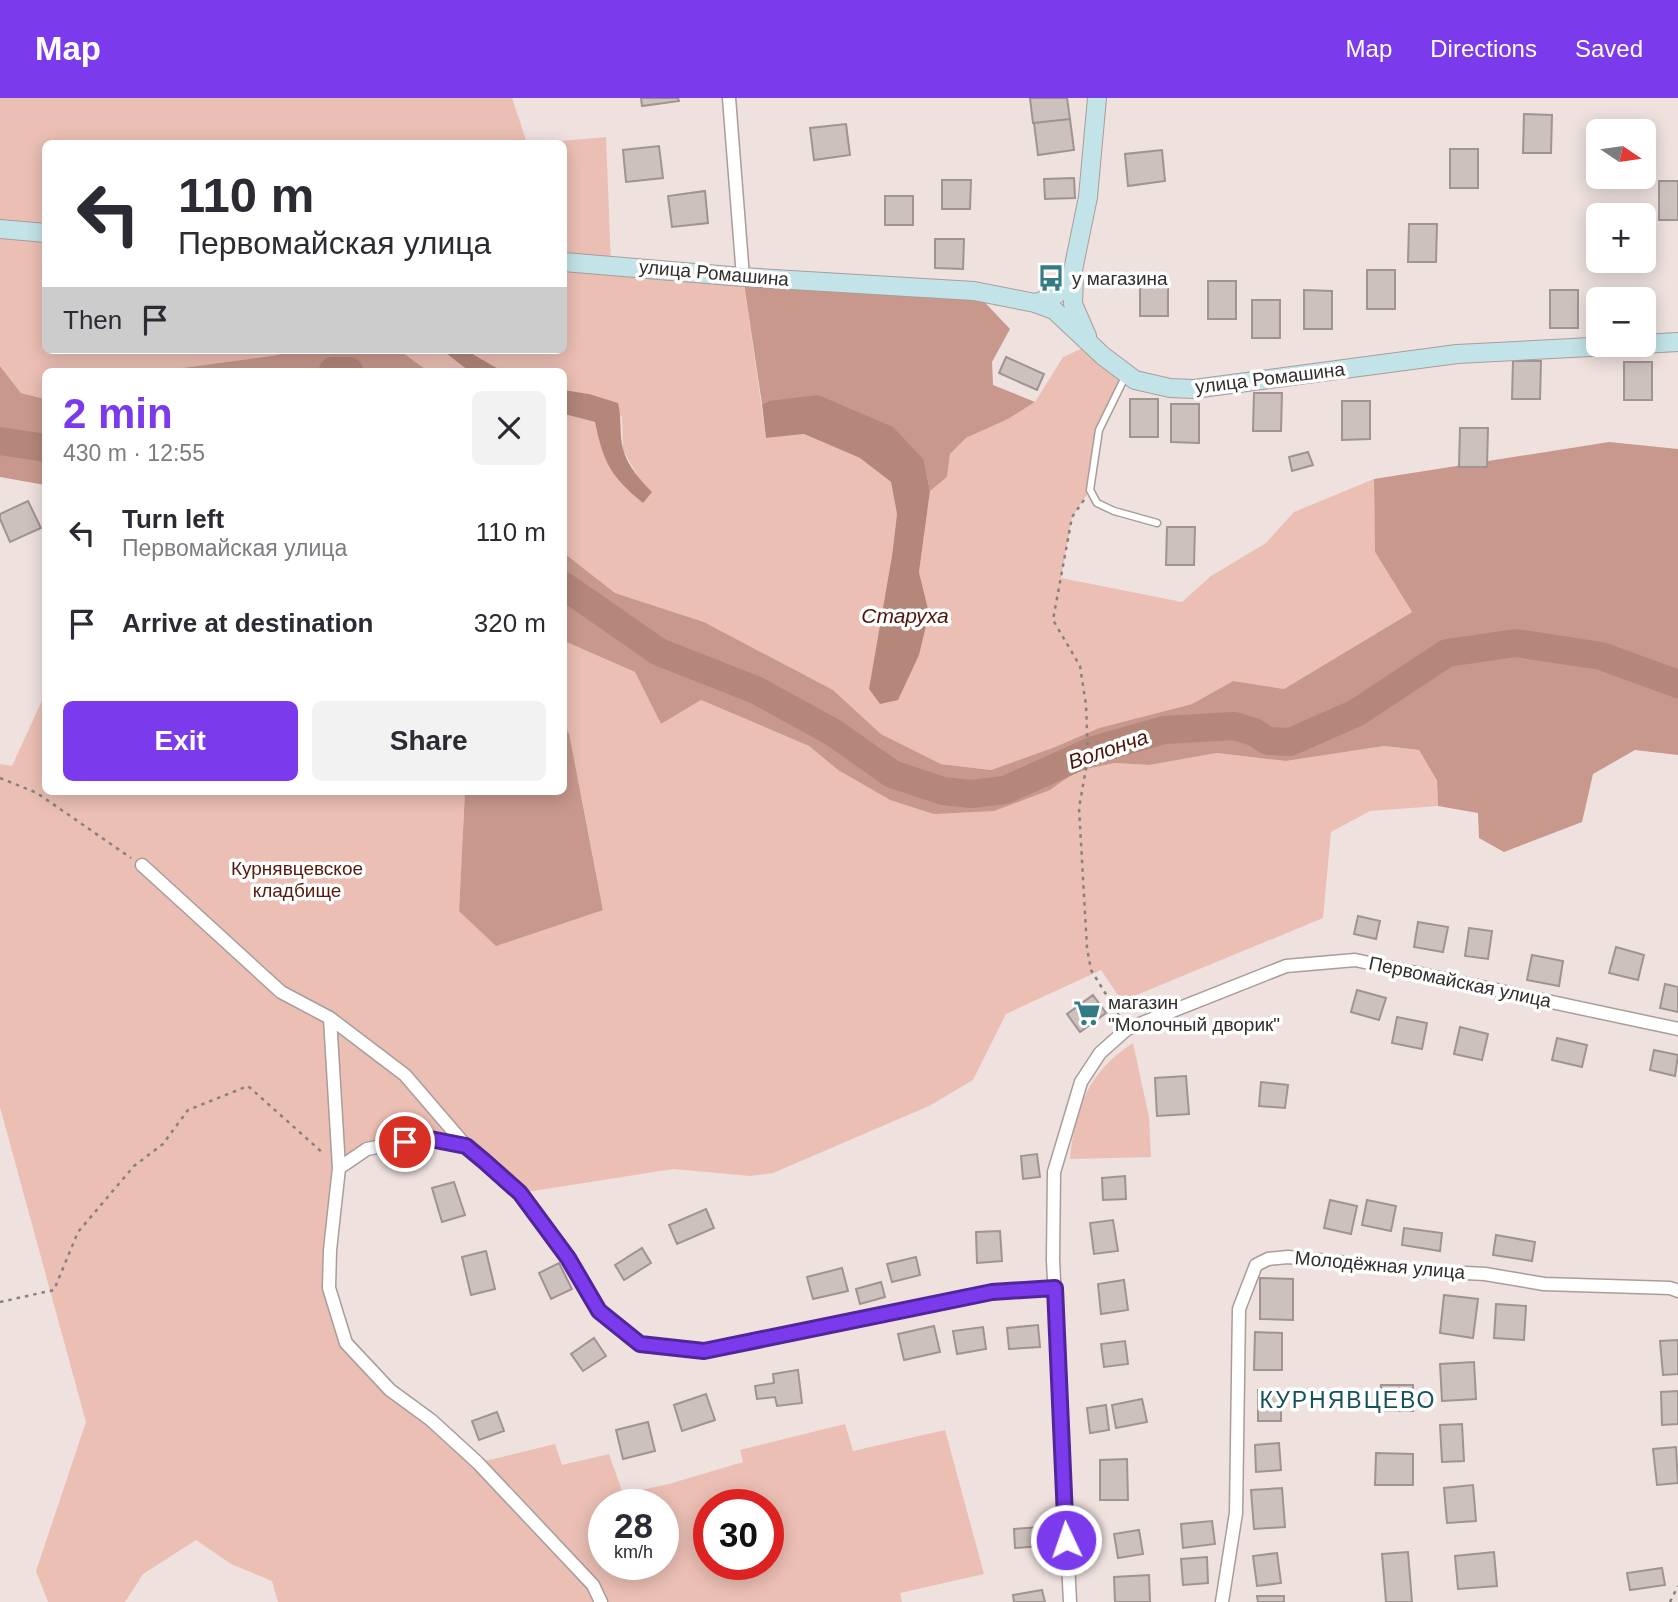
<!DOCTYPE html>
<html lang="en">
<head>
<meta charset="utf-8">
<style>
	body { margin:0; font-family:Helvetica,sans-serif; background:#f2f2f3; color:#2b2b33; height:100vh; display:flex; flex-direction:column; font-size:26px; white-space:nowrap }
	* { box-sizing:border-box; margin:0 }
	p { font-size:23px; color:#7c7c81 }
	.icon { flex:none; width:38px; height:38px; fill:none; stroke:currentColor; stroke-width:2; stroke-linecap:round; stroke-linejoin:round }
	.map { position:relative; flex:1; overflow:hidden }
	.panel { position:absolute; left:42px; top:270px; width:525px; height:427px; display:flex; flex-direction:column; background:#fff; border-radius:10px; box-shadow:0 4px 18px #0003 }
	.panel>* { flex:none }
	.hud { position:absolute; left:42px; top:42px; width:525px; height:214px; border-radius:10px; box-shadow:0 4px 18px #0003; background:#fff; color:#2b2b33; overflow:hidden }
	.needle { width:46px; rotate:103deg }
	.tools { position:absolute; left:1586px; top:21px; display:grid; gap:14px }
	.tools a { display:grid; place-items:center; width:70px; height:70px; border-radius:10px; background:#fff; box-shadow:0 4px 18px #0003; font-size:35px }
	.speed { position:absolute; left:588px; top:1391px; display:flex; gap:14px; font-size:35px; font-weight:700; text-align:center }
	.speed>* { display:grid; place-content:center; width:91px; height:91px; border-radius:50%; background:#fff; box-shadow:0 4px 18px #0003; line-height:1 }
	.speed small { font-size:18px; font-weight:400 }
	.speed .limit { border:10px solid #d22; background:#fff; color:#111 }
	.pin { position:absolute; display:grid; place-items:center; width:60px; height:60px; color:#fff; margin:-30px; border:4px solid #fff; border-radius:50%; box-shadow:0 2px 7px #0007 }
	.me { position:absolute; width:77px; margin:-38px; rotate:357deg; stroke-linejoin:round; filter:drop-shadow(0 0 5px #0008) }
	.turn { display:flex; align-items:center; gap:24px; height:147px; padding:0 21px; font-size:32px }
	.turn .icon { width:91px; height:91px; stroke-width:2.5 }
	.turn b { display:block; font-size:49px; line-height:60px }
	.then { display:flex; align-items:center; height:66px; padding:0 21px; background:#0003; gap:14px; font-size:26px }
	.round { display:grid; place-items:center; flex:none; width:74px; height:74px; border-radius:10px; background:#f2f2f3 }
	.head { display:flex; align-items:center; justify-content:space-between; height:119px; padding:0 21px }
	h1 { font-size:42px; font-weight:700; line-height:52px; color:#7c3aed }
	.primary-button { display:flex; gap:14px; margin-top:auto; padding:14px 21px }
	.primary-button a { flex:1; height:80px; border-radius:10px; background:#7c3aed; color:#fff; font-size:28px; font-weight:700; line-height:80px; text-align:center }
	.primary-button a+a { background:#f2f2f3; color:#2b2b33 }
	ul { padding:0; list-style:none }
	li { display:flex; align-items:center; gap:21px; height:91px; padding:0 21px }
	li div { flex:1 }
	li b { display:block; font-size:26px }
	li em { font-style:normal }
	header { display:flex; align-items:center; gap:42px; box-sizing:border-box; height:98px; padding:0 35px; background:#7c3aed; color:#fff }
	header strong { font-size:33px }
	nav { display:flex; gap:38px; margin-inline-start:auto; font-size:24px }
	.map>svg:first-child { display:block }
	.green { fill:#ebbfb4; fill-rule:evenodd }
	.forest { fill:#c8988c }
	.water { fill:#b5867a }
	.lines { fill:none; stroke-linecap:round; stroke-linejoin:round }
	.river { stroke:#b5867a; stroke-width:28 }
	.building { fill:#cdc1be; stroke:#9f9491; stroke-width:2 }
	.lane-casing { stroke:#a99d9a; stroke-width:9 }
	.street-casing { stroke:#a99d9a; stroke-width:15 }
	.secondary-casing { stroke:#a99d9a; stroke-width:20 }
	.path { stroke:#88807d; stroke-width:2.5; stroke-dasharray:3.5 5; stroke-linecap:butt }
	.lane { stroke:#fff; stroke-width:6 }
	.street { stroke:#fff; stroke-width:12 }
	.secondary { stroke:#c2e3e7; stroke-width:18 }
	.route-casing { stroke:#51269a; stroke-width:18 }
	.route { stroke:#7c3aed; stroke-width:12 }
	.labels { text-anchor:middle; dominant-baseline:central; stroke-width:7; stroke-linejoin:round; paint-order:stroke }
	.street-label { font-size:19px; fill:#322e2c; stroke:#fff }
	.poi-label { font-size:19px; fill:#322e2c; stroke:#fff; text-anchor:start }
	.park-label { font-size:19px; fill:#561b0d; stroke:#fff }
	.water-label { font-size:21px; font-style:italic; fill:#4f1407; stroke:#fff }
	.quarter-label { font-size:23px; letter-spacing:2px; fill:#165259; stroke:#fff }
</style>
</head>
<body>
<header>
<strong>Map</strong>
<nav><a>Map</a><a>Directions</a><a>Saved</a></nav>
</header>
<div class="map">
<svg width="1678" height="1504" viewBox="0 0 1678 1504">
	<rect width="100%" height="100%" fill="#eee1de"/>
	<path class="green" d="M0,0H512L527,45L46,46V252H289L278,257L160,273H46L45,301L21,295L0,268Z
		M606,39L611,166L743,179L766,340L804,336L860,360L891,384L897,416L892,458L929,515L919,474L930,393L947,379L950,356L966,340L1008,321L1035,304L1063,259L1092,246L1126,277L1099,332L1090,392L1072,419L1061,480L1182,504L1211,478L1266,445L1294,414L1374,381L1375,454L1412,514L1284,591L1233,583L1192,606L1099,630L1055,649L991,672L941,666L881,636L833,592L704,524L615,495L564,455V316L595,324C603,363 612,380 643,405L640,382L623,352L622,319L589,296L564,292V273C532,273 492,280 469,252H564V46L539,45Z
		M399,252H442L469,273H428Z
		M564,543L635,574L661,626L701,602L809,648L838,672L890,702L1050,692L1077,673L1115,665L1149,667L1217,655L1286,663L1384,648L1419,652L1437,684L1438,708L1370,713L1331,734L1323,820L1122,903L1101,872L1006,916L973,982L929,1008L773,1075L750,1078L673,1071L520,1095L466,1048L425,1040L367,1051L339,1070L329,1190L346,1245L477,1365L555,1346L562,1367L609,1356L623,1396L669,1386L743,1364L740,1352L845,1326L853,1353L945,1332L984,1476L900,1495L902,1504H278L272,1483L231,1466L196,1442L143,1476L125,1504H48L36,1473L86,1324L0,1009V666L12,668L45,596L46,693H465L459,813L603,811L569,635L564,629ZM604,1407H663V1466H604ZM709,1407H768V1466H709Z
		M1133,945L1149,1019L1151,1059L1070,1061C1075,1010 1088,974 1133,945Z"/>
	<path class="forest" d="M743,179L974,193L1010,231L992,264L993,287L1035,304L1008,321L966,340L950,356L947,379L930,393L924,362L769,303L762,306Z
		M289,252H399L428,273H160L278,257Z
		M0,268L21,295L45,301V387L0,379Z
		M1609,344L1678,351V657L1635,652L1593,676L1582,724L1504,754L1479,740L1478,715L1438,708L1437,683L1419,652L1384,648L1286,663L1217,655L1149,667L1115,665L1077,673L1050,692L994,713L934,716L890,702L838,672L809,648L701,602L661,626L635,574L564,543V455L615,495L704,524L833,592L881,636L941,666L991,672L1055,649L1099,630L1192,606L1233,583L1284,591L1412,514L1375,454L1374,381Z
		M564,629L569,635L603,812L496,848L459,813L465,693H564Z"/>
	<path class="water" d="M442,252H469L474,257L502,273H469Z
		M564,292L589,296L618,305C622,320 619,336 623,351C627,367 641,383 652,394L643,405C611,379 603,364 595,324L564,316Z
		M818,297L893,329L924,362L930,393L919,474L929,515L919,557L898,602L880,606L869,591L892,458L897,416L891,384L860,360L804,336L766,340L762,306L769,303Z"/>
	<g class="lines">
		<path class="river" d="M333,273H349
			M0,343L46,350
			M564,488L659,554L756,592L834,635L892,676L943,693L971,696L1005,692L1094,652L1164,632L1234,628L1254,634L1268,643L1290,644L1356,615L1447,555L1516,545L1601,558L1678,586"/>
	</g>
	<path class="building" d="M641,0H678L679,3L642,8Z
		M1030,0H1067L1070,21L1033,25Z
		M1524,16L1552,17L1551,55H1523Z
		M1070,21L1074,52L1038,57L1034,25Z
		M846,26L850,57L814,62L810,30Z
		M659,48L663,80L626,84L623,52Z
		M1450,51H1478V90H1450Z
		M1162,52L1165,83L1128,88L1125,56Z
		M1074,80L1075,100L1045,101L1044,81Z
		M942,82H971L970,111H942Z
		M1659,83H1678V122H1659Z
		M705,93L708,125L672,129L668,98Z
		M885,98H913V127H885Z
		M1409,126H1437L1436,164H1408Z
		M935,141H964L963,171L935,170Z
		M1367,172H1395V211H1367Z
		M1140,180H1168V218H1140Z
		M1208,183H1236V221H1208Z
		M1304,192L1332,193V231H1304Z
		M1550,192H1578V230H1550Z
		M1252,202H1280V240H1252Z
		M1006,259L1044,276L1037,292L999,275Z
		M1513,263H1541L1540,301H1512Z
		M1624,264H1652V302H1624Z
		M1254,295H1282L1281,333H1253Z
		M1130,301H1158V339H1130Z
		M1342,303H1370V341L1342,342Z
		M1171,306H1199V345L1171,344Z
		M1460,330H1488L1487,369H1459Z
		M1308,354L1313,367L1292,373L1289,359Z
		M28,403L41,430L10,444L0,421V416Z
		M1167,429H1195L1194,467H1166Z
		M1358,818L1380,823L1376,841L1354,836Z
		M1418,824L1448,829L1443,854L1414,849Z
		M1469,830L1492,833L1488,861L1465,858Z
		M1616,849L1644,857L1638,882L1609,875Z
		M1532,857L1563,863L1559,888L1527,882Z
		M1665,886L1678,889V914L1660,910Z
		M1357,892L1386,900L1379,922L1351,914Z
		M1093,897L1106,915L1080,934L1067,916Z
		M1397,919L1427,925L1422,951L1392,945Z
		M1460,929L1488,936L1482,962L1454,956Z
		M1557,940L1587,947L1582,969L1552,962Z
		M1654,952L1678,957L1675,978L1650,972Z
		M1186,978L1189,1016L1157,1018L1155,980Z
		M1261,984L1288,987L1285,1010L1259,1008Z
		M1037,1056L1040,1079L1023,1081L1021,1058Z
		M1125,1078L1126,1101L1103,1102L1102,1080Z
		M454,1084L465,1117L442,1124L432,1090Z
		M1330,1102L1357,1108L1351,1136L1324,1130Z
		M1367,1102L1396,1108L1391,1133L1362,1127Z
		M706,1111L714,1130L677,1146L669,1127Z
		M1113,1122L1118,1153L1094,1156L1090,1125Z
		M1404,1130L1442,1135L1440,1153L1402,1147Z
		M1000,1133L1002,1163L977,1165L976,1134Z
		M1496,1137L1535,1144L1532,1163L1493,1157Z
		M642,1150L651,1165L624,1182L615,1167Z
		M486,1153L495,1191L471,1197L462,1159Z
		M916,1159L920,1177L892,1184L887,1166Z
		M559,1165L572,1191L551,1201L539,1175Z
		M842,1170L848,1193L813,1201L807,1179Z
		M1260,1180L1293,1181V1222L1260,1221Z
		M1124,1182L1128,1212L1101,1216L1098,1186Z
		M881,1184L885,1199L860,1206L856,1191Z
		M1444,1197L1478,1201L1473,1240L1440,1235Z
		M1496,1206L1526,1208L1524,1242L1494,1240Z
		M1038,1227L1040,1249L1009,1251L1007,1230Z
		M934,1228L940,1254L904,1262L898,1236Z
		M983,1229L986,1251L957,1256L953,1233Z
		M1255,1234L1282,1235V1272H1254Z
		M594,1240L606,1258L583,1273L571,1256Z
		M1678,1242V1276L1663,1277L1660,1243Z
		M1125,1243L1128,1266L1104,1269L1101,1246Z
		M1474,1264L1476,1301L1442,1303L1440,1266Z
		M798,1272L802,1305L777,1308L775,1299L757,1301L755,1288L774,1285L773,1276Z
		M1381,1287H1413V1313H1380Z
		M1258,1292H1281V1323H1258Z
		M1678,1293V1326L1662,1327L1661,1294Z
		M706,1296L715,1322L682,1333L674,1307Z
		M1142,1301L1147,1324L1116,1330L1112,1307Z
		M1106,1307L1109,1332L1090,1335L1087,1310Z
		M497,1314L504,1333L479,1342L472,1323Z
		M648,1324L655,1353L623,1361L616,1332Z
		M1462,1326L1464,1363L1442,1364L1440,1327Z
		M1279,1345L1281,1372L1256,1374L1255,1347Z
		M1676,1349L1678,1385L1657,1387L1653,1351Z
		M1376,1355L1413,1356V1387H1375Z
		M1127,1361L1128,1402H1100V1362Z
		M1473,1387L1476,1423L1447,1425L1444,1390Z
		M1282,1390L1285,1429L1254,1431L1251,1392Z
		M1212,1423L1215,1446L1183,1450L1181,1426Z
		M1041,1429L1042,1448L1015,1450L1014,1431Z
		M1139,1432L1143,1456L1118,1460L1114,1436Z
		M1408,1454L1412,1504H1386L1382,1456Z
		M1494,1454L1497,1488L1458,1491L1455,1458Z
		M1277,1455L1281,1485L1257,1488L1253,1458Z
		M1207,1459L1208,1485L1183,1487L1181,1461Z
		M1662,1470L1665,1487L1630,1492L1627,1475Z
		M1149,1477L1150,1504H1115L1114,1479Z
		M1042,1492L1045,1504H1014L1013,1497Z
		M1257,1498H1284V1504H1258Z"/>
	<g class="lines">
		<defs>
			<path id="lane" d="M1126,277L1099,332L1090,392L1097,405L1114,413L1157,425"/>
			<path id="street" d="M729,0L743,179
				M142,767L281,894L330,920L405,977L466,1048L520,1095L568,1160L599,1213L640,1246L704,1253L992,1194L1055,1190
				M330,920L339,1070L330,1152L329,1190L346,1245L390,1292L431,1322L478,1365L593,1487L601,1504
				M339,1070L367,1051L425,1040L466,1048
				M1070,1504L1053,1162L1054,1074L1081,984L1100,955L1127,931L1286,868L1355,862L1678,931
				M1222,1504L1236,1415L1239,1211L1256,1167L1268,1161L1288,1159L1427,1173L1485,1176L1544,1186L1670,1190L1678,1193"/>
			<path id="secondary" d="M0,131L46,135
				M564,164L743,179L974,193L1035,205L1054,212L1103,258L1135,282L1170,290L1194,291L1457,256L1629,247
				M1074,178L1073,206L1087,238
				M1035,205C1053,200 1064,195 1072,177L1088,99L1097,0
				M1643,246L1678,244"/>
		</defs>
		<use href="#lane" class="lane-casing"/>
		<use href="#street" class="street-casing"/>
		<use href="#secondary" class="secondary-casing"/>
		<path class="path" d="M1084,402L1072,419L1053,522L1080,568L1086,607L1088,659L1079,710L1087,850L1091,872L1120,919
			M0,680L37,695L131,760
			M0,1204L54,1192L78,1134L134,1068L163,1046L188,1012L248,988L324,1056
			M1670,1504L1678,1488"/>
		<use href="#lane" class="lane"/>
		<use href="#street" class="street"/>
		<use href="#secondary" class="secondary"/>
	</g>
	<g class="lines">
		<defs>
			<path id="route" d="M405,1044L425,1040L466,1048L484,1063L520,1095L568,1160L599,1213L640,1246L704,1253L992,1194L1055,1190L1066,1442"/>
		</defs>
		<use href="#route" class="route-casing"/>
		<use href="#route" class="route"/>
	</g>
	<defs>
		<symbol id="bus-bare" viewBox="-9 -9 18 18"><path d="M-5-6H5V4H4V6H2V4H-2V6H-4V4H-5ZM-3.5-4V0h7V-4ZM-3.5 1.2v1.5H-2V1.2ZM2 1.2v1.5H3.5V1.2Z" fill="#347c85" stroke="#fff" stroke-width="2.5" paint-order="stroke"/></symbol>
		<symbol id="supermarket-bare" viewBox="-9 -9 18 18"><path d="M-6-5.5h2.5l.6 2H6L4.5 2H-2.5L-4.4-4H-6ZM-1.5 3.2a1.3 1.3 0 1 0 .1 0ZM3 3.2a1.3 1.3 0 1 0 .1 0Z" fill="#347c85" stroke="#fff" stroke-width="2.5" paint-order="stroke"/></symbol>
	</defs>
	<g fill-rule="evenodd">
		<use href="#bus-bare" x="1032" y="161" width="38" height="38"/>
		<use href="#supermarket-bare" x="1068" y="896" width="38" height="38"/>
	</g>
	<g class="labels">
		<g class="street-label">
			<text transform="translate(714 175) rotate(5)">улица Ромашина</text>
			<text transform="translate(1270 280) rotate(-7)">улица Ромашина</text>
			<text transform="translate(1460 884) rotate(12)">Первомайская улица</text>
			<text transform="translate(1380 1167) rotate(5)">Молодёжная улица</text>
		</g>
		<g class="poi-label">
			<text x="1072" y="180">у магазина</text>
			<text x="1108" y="904">магазин<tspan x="1108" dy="22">"Молочный дворик"</tspan></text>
		</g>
		<g class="park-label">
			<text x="297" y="770">Курнявцевское<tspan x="297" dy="22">кладбище</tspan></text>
		</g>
		<g class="water-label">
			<text x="905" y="517">Старуха</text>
			<text transform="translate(1108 651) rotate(-19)">Волонча</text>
		</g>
		<g class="quarter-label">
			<text x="1348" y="1302">КУРНЯВЦЕВО</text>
		</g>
	</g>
</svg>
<div class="tools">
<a><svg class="needle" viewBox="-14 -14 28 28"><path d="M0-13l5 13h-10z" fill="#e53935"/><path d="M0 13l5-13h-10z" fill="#7c7c81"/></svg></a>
<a>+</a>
<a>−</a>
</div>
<div class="speed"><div>28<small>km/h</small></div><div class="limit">30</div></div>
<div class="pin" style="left:405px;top:1044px;background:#d93025"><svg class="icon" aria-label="arrive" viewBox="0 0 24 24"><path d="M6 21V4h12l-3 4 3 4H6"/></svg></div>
<svg class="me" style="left:1066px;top:1442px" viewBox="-20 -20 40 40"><circle r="17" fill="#7c3aed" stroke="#fff" stroke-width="3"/><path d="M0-11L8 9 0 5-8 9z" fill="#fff"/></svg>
<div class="hud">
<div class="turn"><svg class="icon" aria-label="left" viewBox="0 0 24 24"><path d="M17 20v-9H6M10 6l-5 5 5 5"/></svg><div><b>110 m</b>Первомайская улица</div></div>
<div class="then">Then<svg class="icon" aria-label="arrive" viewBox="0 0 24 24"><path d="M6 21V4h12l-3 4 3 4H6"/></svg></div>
</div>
<section class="panel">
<div class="head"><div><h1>2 min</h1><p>430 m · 12:55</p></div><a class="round"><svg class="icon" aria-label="close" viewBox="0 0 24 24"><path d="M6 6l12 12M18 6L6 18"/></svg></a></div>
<ul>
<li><svg class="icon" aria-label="left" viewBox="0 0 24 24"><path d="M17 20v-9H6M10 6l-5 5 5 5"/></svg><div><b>Turn left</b><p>Первомайская улица</p></div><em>110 m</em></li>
<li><svg class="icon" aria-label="arrive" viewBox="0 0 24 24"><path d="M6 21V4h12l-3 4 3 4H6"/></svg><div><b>Arrive at destination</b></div><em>320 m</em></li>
</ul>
<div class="primary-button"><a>Exit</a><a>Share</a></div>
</section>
</div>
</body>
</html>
